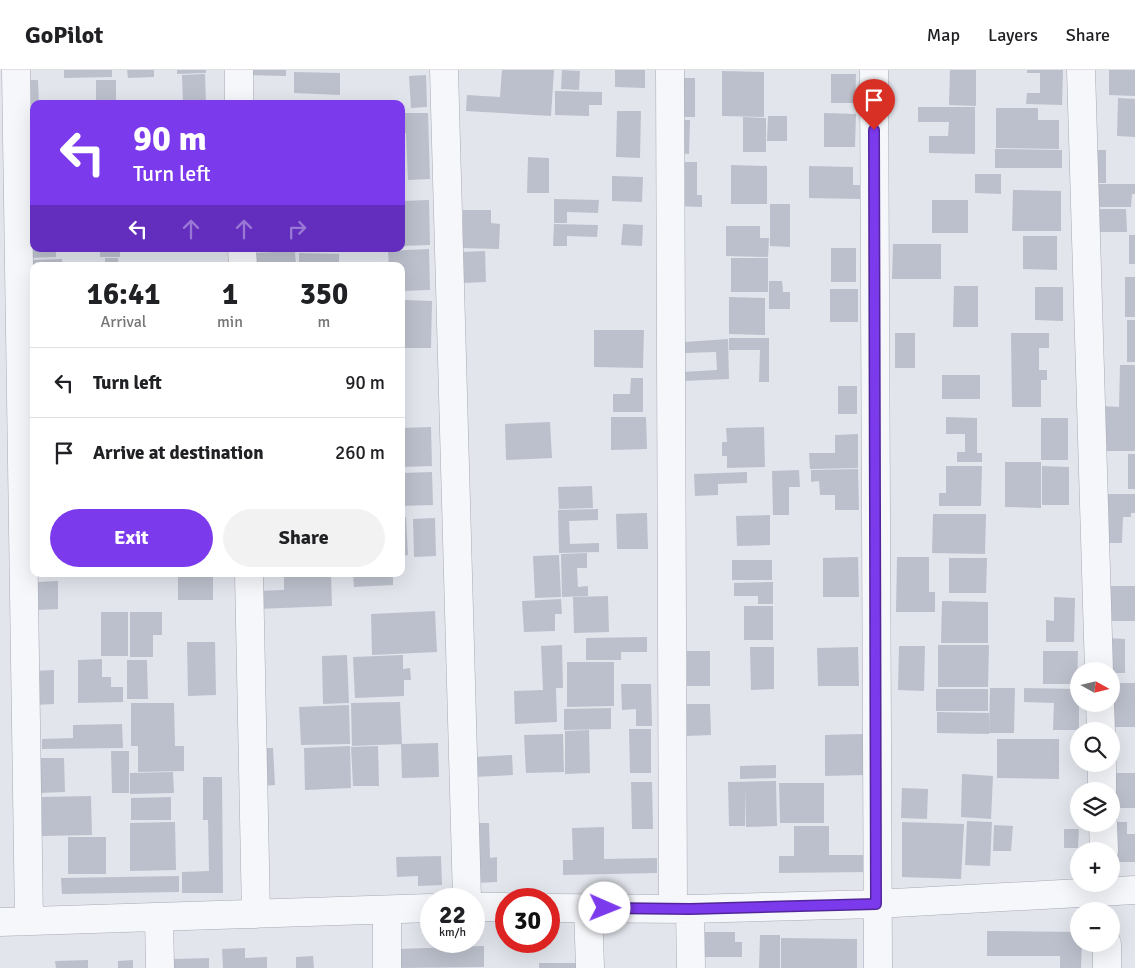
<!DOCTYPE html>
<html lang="en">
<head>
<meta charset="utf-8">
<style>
	body { margin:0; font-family:Signika,sans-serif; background:#f2f2f2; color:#202124; height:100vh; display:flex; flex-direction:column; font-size:19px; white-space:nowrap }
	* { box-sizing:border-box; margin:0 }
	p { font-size:16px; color:#757577 }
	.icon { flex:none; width:28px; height:28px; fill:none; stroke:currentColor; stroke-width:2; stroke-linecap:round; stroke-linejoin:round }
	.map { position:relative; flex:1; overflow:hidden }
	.details { position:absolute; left:30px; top:192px; width:375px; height:315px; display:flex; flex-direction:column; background:#fff; border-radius:10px; box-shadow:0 5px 20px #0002 }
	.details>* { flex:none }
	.guide { position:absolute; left:30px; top:30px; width:375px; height:152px; border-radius:10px; box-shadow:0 5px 20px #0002; background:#7c3aed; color:#fff; overflow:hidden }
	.needle { width:32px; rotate:98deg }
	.fabs { position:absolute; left:1070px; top:592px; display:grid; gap:10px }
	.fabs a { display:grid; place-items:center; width:50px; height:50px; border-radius:50%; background:#fff; box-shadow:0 5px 20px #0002; font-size:25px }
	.speed { position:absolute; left:420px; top:818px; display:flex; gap:10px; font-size:25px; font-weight:700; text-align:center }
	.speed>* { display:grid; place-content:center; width:65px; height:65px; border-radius:50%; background:#fff; box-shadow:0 5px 20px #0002; line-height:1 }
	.speed small { font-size:12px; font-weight:400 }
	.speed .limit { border:8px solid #d22; background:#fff; color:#111 }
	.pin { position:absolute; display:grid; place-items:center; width:42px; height:42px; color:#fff; margin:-51px -21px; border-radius:50% 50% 50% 0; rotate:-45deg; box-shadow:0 0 5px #0007 }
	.pin .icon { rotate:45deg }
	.me { position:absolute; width:55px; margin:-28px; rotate:91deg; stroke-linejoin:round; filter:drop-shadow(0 0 4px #0008) }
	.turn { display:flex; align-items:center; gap:18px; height:105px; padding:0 20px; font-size:22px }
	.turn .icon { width:65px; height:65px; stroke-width:2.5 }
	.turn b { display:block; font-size:35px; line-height:42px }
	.lanes { display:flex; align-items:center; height:48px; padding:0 20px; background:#0003; justify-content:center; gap:25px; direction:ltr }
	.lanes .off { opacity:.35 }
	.eta { display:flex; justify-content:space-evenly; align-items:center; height:85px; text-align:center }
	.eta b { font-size:30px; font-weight:800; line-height:35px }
	.cta { display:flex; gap:10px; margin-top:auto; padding:10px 20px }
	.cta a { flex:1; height:58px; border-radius:30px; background:#7c3aed; color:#fff; font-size:20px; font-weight:800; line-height:58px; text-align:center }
	.cta a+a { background:#f2f2f2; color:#202124 }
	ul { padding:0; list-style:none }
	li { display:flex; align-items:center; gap:15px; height:70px; padding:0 20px; border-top:1px solid #e0e0e0 }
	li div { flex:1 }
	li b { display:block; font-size:19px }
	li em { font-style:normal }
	header { display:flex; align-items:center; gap:30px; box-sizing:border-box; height:70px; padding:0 25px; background:#fff; border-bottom:1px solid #e0e0e0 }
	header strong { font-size:24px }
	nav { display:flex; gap:28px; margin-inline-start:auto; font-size:18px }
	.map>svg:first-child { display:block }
	.building { fill:#bcc0cc }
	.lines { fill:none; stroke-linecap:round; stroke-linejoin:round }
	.minor-casing { stroke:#a7abb7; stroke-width:29 }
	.minor { stroke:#f6f7fa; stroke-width:28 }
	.route-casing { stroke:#51269a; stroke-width:12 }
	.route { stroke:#7c3aed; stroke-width:9 }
</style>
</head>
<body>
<header>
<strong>GoPilot</strong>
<nav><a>Map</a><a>Layers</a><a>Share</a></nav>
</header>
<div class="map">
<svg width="1135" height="898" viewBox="0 0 1135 898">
	<rect width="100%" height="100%" fill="#e2e5ec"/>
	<path class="building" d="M64,0H112V7L64,8Z
		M127,0H154V7L128,8Z
		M177,0H206V3L177,4Z
		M246,0H286V6L246,5Z
		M502,0H554L551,46L466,41L467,25L500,27Z
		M562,0L580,1L579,20L561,19Z
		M615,0H645V18L615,17Z
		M950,0H976V36L949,35Z
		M1027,0H1063L1062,35L1026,34L1027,23H1040V3H1027Z
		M1109,0H1135V26L1109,25Z
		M722,1L764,2V47L722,46Z
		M294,2L340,3V25L294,23Z
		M205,4L206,34H183L182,5Z
		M831,4H856L855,33H831Z
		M426,5L427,37L411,38L409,6Z
		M677,8H695V47H677Z
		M23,10H38L39,34H34V41H24Z
		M96,10H116V34H96Z
		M555,21L602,22V35H589V46L555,45Z
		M1118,28L1135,29V67L1117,66Z
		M918,37H975V84L929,83V66H948L949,52H918Z
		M996,38H1038V50H1059V79L996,78Z
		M617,41H641L640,88L616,87Z
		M401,43H428L430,109L408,110L406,63H401Z
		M824,43L856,44L855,77H824Z
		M768,46H787V71H767Z
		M743,47L766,48V82H743Z
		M676,50H690L689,84L676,83Z
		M24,57H34V102H26Z
		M995,79L1062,80V98H995Z
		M1091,80H1106V113H1091Z
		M528,87L549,88V123H527Z
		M674,92H697V125H702V137L674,136Z
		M731,95L767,96V134H731Z
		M809,96L853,97V115H860V129L809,128Z
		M975,104H1001V124L975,123Z
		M612,106L643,107L642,132L612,131Z
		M1094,114H1135V124H1132L1131,137H1094Z
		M1013,120L1061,121V161H1012Z
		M554,129L599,130L598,143L567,142V153H554Z
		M429,130L430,175L401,176V131Z
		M932,130H968V163H932Z
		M770,134H790V177L770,176Z
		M1094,139H1126L1127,162H1094Z
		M463,140H491V153L500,154L499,179L462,178Z
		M34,153V179H56V187L30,188L29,154Z
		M554,154L598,155L597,167L567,166V176H553Z
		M623,154L643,155L642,176L621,175Z
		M726,156H760V168H769L768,187L726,186Z
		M1129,165H1135V194H1129Z
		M1023,166H1057V200L1023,199Z
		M893,174H941V209H892Z
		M831,178H856V212H831Z
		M100,179H120V187H100Z
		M176,179H206V182L176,181Z
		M429,179L430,220L401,221V196H389L388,181Z
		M295,181L296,196H284V194L254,195L253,183Z
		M485,181L486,212L462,213L461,182Z
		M299,183L339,184V196H299Z
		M105,188H118L119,196H105Z
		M731,188H768V222H731Z
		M62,189V196H34V226H30L29,190Z
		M1125,207H1135V247H1125Z
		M769,211H782L783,222H790V239H769Z
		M954,216H978V257H953Z
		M1035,217H1063V251L1035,250Z
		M830,219H858V252H830Z
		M729,227L765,228V265L729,264Z
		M405,230L432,231L431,278H401V266H404Z
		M1127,250H1135V292H1127Z
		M594,260H644L643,298L594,297Z
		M895,263H915V298H895Z
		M1011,263H1049V278H1039V300H1047V310H1041V337H1012Z
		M729,268H769V312H759L760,280H729Z
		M728,269L729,309L683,311L682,302L717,300L716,282L685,283L684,272Z
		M1120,295H1135V381H1103V336L1119,337Z
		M942,305H980V329H942Z
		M631,308H643V342H613V324H630Z
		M838,316H857V344H838Z
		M611,347H646L647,379L611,380Z
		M946,347L977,348V383H982V392H957V382H965V364H946Z
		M1041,348H1068V390H1041Z
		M550,352L552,388L506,390L505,354Z
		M431,357L432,396L401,397V358Z
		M764,357L765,397L727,398V386H722V372H727L726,358Z
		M858,364V398L810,399L809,383H835V365Z
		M1128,384H1135V419H1128Z
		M1005,392H1041V438L1005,437Z
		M946,396H982L981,436H939V423H946Z
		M1042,396L1069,397V435H1042Z
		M858,399L859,440H835V425H820L819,411L811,412V400Z
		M799,400L800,417H789V445H773L772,401Z
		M432,402L433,435L401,436V403Z
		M747,402V413L718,414V425L695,426L694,404Z
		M592,416L593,438L559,439L558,417Z
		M1103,424H1135V443H1131V447H1123L1122,473H1103Z
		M598,439V450L569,451L570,474L599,473V482L559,483L558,440Z
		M647,443L648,479H617L616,444Z
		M933,444H986L985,484L932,483Z
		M770,445V475L737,476L736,446Z
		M401,447H406L408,485L401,486Z
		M435,448L436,486L414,487L413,449Z
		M587,483V498H577L578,517L588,516V526L562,527L561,484Z
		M559,485L561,527L535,528L533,486Z
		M858,487L859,527H823V488Z
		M897,487H929V522H935V542H896Z
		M949,488H987L986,523H949Z
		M732,490H772V510H732Z
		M178,504H213V530H178Z
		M284,504H331L332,536L257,539L256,521L284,520Z
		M353,504H393V515L354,517Z
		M58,511V539L37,540V512Z
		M773,512V534H758V526H734V513Z
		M1109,516H1135V551H1109Z
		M608,526L609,562L574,563L573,527Z
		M1054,527L1075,528L1074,572H1046V550L1054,551Z
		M561,529L562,544H555V561L524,562L522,531Z
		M942,531L988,532V573H941Z
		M744,536H773V570H744Z
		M435,541L437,582L372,585L371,544Z
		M101,542H128V586H101Z
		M130,542H162V565H153V587H130Z
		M647,567V582H621V590H586V568Z
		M1106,568L1125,569V603H1111Z
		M187,572H215L216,625L188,626Z
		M562,575L563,618H556L557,652L515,654L514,621L543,620L541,576Z
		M938,575H989L988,617H938Z
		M899,576H925L924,621L898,620Z
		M750,577H774V619L751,620Z
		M858,577L859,616H818L817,578Z
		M687,581H710V616H687Z
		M1043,581H1078L1077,614H1043Z
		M347,585L349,633L323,634L322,586Z
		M403,585V599L410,598L411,610H404V626L355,628L353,587Z
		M102,589V607H111V617H123V632L78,633V590Z
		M127,590H147L148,629H127Z
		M567,592H614V636L567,637Z
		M54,600V634L35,635V601Z
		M1111,613H1135V657H1110Z
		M621,614H651L652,656H636V639L622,640Z
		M990,618H1015L1014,663H989Z
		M1024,618L1079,619V660H1053L1054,633L1024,632Z
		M936,619H988V641H936Z
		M400,632L402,674L352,676L351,633Z
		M131,633H174L175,676H184V701L138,702V676H131Z
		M686,634H710L711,665L687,666Z
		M349,635L350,674L301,675L299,637Z
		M611,638V659L564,660V639Z
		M937,642L989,643V664L937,663Z
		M122,654L123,678L42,679V669L73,668V655Z
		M629,659H651V703H630Z
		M589,660L590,703L565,704V661Z
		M563,664L564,702L526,703L524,665Z
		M863,664L864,705L825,706V665Z
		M997,669H1059V709L997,708Z
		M438,673L439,707L402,708L401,674Z
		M350,676L351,718L305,720L304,678Z
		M378,676L379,716H353L351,677Z
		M260,678H273L275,715L261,716Z
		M111,681H129V723H112Z
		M512,685L513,705L473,707V687Z
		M38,688H64L65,722L38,723Z
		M776,695V708L740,709V696Z
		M173,702L174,723L130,724V703Z
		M1111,703H1135V738H1111Z
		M962,704L993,706L991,749L961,747Z
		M203,707H222L223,823H182V802L209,801L208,750H203Z
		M776,711L777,756L746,757V718L745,756H729L728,712Z
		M631,712H652L653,759H632Z
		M779,713H824V753H780Z
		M902,718L928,719L927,749L901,748Z
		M91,726L92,765L42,766V727Z
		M171,727V750H131V728Z
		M967,751L992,752L990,796L965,795Z
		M175,752L176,800L130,801V753Z
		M902,752L964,754L961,809L902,807Z
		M1111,752H1127V764H1135V792H1111Z
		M474,753H489L490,788L497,787V812L476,813Z
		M994,755L1013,756L1011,781H993Z
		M794,756H829V785H870V802L779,803V786H794Z
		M604,757V789L657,788V803L563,805V790H573L572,758Z
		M1064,759H1079L1078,778H1064Z
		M68,767H106V804H68Z
		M441,786L442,815L418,816V806L397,807L396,787Z
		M179,806V822L62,824L61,808Z
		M987,861L1079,862V874H1082L1081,898H1060V886H987Z
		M704,862H735V872H742V887H704Z
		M760,865H780V898H759Z
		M781,868L857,869V898H781Z
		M484,876V897L398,898L397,879Z
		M245,878V888L267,887V898H223L222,879Z
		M313,886L314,898H296V887Z
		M209,888V898H174L173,889Z
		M88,890V898H56L55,891Z
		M133,890V898H118V891Z
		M539,893H578V898H539Z"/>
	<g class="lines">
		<defs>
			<path id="minor" d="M16,0L29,851
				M239,0V34
				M444,0L467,829
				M670,0L673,839
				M874,0L878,898
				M1081,0L1099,601
				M242,179L243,196
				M249,504L256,844
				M1100,634L1101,661
				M1102,694V721
				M1103,754L1104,781
				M474,837H506
				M549,838L690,839L876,834L1135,820
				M588,838L590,898
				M690,839L691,898
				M387,840V898
				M159,847L160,898
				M0,852L431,838
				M1107,874V898"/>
		</defs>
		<use href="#minor" class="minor-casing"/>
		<use href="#minor" class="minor"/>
	</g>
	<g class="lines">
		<defs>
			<path id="route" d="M605,838L690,839L876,834L874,60"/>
		</defs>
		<use href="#route" class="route-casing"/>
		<use href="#route" class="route"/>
	</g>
</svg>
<div class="fabs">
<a><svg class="needle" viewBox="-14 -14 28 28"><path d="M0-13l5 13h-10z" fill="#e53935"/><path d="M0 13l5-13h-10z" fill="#757577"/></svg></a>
<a><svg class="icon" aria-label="search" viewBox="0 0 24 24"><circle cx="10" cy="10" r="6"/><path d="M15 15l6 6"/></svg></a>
<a><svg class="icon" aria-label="layers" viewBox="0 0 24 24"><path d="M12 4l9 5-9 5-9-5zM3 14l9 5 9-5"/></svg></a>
<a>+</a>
<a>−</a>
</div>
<div class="speed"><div>22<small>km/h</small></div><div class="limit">30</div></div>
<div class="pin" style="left:874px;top:60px;background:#d93025"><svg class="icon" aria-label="arrive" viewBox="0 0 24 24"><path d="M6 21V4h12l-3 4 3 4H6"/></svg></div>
<svg class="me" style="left:605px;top:838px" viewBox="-20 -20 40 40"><circle r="19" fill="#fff"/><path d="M0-13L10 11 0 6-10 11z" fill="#7c3aed"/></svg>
<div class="guide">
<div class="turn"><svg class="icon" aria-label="left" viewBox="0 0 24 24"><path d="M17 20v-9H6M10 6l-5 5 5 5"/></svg><div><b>90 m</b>Turn left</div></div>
<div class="lanes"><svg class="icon" aria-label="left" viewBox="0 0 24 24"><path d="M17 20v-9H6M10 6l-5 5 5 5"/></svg><svg class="icon off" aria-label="ahead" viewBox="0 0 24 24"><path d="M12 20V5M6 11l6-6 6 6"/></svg><svg class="icon off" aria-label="ahead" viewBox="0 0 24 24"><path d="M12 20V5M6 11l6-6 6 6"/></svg><svg class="icon off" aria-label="right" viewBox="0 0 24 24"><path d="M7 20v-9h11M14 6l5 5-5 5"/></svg></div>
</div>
<section class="details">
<div class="eta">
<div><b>16:41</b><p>Arrival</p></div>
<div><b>1</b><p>min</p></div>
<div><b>350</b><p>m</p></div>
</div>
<ul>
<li><svg class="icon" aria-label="left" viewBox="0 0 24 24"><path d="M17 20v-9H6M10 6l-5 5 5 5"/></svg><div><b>Turn left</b></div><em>90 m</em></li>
<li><svg class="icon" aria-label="arrive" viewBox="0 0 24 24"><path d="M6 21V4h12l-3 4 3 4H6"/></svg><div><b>Arrive at destination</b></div><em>260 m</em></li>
</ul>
<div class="cta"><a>Exit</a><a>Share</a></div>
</section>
</div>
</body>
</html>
